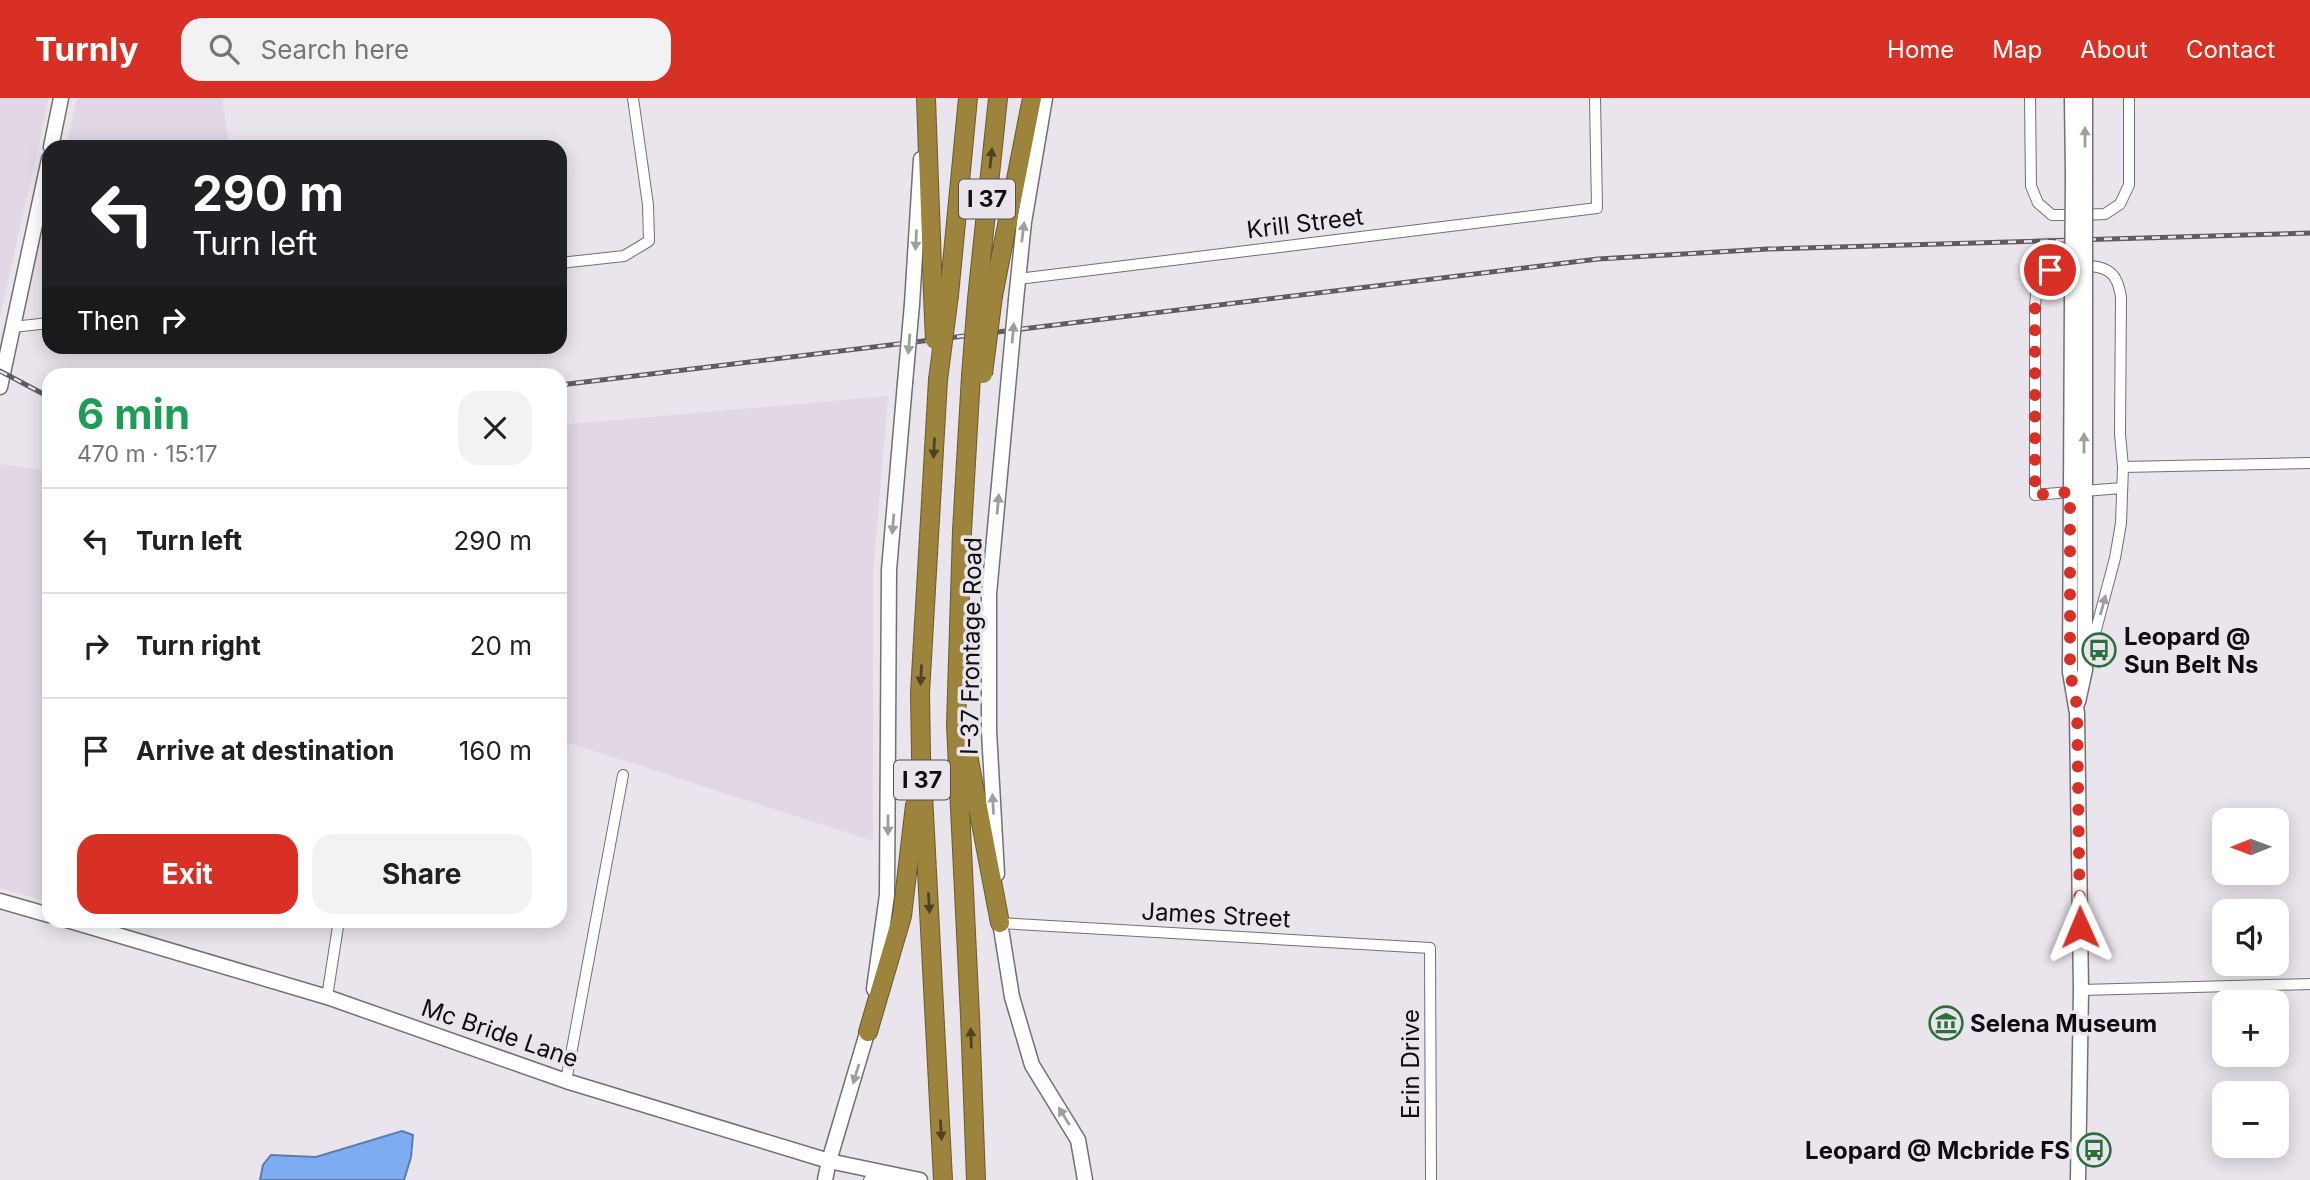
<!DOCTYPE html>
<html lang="en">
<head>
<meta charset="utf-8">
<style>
	body { margin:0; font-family:Inter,sans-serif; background:#f2f2f2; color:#202124; height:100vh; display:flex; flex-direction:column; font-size:26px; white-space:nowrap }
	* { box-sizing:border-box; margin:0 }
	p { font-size:23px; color:#757577 }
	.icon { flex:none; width:38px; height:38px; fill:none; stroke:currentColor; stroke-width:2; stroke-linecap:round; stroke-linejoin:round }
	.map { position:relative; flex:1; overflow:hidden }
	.panel { position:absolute; left:42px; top:270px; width:525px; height:560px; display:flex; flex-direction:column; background:#fff; border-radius:21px; box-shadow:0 4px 18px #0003 }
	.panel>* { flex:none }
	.top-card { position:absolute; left:42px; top:42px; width:525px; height:214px; border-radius:21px; box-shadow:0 4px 18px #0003; background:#202124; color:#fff; overflow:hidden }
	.needle { width:46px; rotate:269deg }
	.tools { position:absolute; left:2212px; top:710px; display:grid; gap:14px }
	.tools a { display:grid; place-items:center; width:77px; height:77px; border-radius:14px; background:#fff; box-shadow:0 4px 18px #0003; font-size:35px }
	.pin { position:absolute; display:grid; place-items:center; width:60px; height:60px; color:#fff; margin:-30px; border:4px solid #fff; border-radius:50%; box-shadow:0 2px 7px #0007 }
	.me { position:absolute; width:77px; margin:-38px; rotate:359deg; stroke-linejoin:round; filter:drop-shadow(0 0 5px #0008) }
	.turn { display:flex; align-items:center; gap:24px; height:147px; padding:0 35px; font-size:32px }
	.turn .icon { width:91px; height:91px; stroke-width:2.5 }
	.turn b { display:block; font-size:49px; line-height:60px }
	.then { display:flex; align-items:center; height:66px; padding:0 35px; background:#0003; gap:14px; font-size:26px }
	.round { display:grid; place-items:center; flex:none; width:74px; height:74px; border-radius:21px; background:#f2f2f2 }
	.overview { display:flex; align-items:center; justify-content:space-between; height:119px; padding:0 35px }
	h1 { font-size:42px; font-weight:700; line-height:52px; color:#1e9e55 }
	.cta { display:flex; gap:14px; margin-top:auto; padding:14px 35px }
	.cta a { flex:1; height:80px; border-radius:21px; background:#d93025; color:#fff; font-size:28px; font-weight:700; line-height:80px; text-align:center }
	.cta a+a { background:#f2f2f2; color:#202124 }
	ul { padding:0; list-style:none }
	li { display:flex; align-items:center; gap:21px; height:105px; padding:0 35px; border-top:2px solid #e0e0e0 }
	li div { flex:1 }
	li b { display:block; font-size:26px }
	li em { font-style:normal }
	header { display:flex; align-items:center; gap:42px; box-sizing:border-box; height:98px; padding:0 35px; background:#d93025; color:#fff }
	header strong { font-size:33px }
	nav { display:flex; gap:38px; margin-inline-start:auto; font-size:24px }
	.search { width:490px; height:63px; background:#f2f2f2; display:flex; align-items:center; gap:18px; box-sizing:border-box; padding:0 24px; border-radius:21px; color:#757577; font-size:26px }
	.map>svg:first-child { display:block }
	.built { fill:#e1d7e5 }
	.water { fill:#7dacf2; stroke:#5c7cae; stroke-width:2 }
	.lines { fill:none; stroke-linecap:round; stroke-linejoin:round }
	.street-casing { stroke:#746f76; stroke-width:12 }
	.secondary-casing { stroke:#746f76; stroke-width:17 }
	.highway-casing { stroke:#6b5a2d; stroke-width:20 }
	.street { stroke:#fff; stroke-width:10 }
	.secondary { stroke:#fff; stroke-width:14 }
	.highway { stroke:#9c843c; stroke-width:18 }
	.rail-casing { stroke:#5f5c61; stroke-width:5 }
	.rail { stroke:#eae4ec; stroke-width:2.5; stroke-dasharray:8; stroke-linecap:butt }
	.secondary-bridge-casing { stroke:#746f76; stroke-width:17; stroke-linecap:butt }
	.highway-bridge-casing { stroke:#6b5a2d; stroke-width:20; stroke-linecap:butt }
	.secondary-bridge { stroke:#fff; stroke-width:14 }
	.highway-bridge { stroke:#9c843c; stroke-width:18 }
	.oneway { fill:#9f9e9f }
	.oneway2 { fill:#4e4324 }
	.route { stroke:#d93025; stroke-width:12; stroke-dasharray:0 21.6 }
	.labels { text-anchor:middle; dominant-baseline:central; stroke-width:7; stroke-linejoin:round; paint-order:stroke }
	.shield { fill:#eae4ec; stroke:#514e52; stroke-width:2 }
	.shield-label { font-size:23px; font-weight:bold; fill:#0f0d10 }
	.street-label { font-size:24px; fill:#0f0d10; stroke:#eae4ec }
	.poi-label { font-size:24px; font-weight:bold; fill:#0f0d10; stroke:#eae4ec; text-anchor:start }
</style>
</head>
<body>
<header>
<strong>Turnly</strong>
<div class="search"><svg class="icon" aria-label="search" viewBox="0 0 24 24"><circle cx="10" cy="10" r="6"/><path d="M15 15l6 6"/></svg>Search here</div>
<nav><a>Home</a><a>Map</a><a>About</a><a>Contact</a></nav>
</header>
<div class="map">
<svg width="2310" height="1082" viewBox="0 0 2310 1082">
	<rect width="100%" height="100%" fill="#eae4ec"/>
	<path class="built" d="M0,0H49L0,219Z
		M77,0H222L229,49H66Z
		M888,298L873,474V743L560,642V327Z
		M0,366L49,373V804L0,790Z"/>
	<path class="water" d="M402,1033L413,1037L411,1059L404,1082H260L263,1067L271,1057L316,1059Z"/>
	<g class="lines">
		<defs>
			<path id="street" d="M2030,0L2031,88L2038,105L2052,117H2080L2105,116L2120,106L2129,87V0
				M560,165L624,158L649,143L648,107L633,0
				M1018,181L1597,110L1595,0
				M13,229L49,225
				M2123,369L2310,365
				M2084,393L2122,390
				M2070,394L2035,397V208L2037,186L2050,172C2069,169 2106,161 2116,182C2119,187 2120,194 2121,199L2120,336L2123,369L2121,425L2115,460L2089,558
				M1000,825L1430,850L1431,1082
				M2081,892L2310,886
				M327,899L339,822
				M566,983L623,677
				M869,1082L888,1076"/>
			<path id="secondary" d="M2072,0L2073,77
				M51,49L61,0
				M2085,78V0
				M1016,202L1024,124L1045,0
				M2072,204L2070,574L2077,615L2081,892L2078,1082
				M912,206L921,61
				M0,289L49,61
				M2078,604L2085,572V204
				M997,776L989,633V496L1010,267
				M0,803L49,817
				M999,818L1012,899L1032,967L1078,1042L1085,1082
				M67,822L327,899L566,983L829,1063L920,1082
				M874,891L887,797L889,472L905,285
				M825,1082L829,1063L870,925"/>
			<path id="highway" d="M926,0L933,196
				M949,197L968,0
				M993,198L1032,0
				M977,201L998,0
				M971,278L962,433L956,627L970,918L976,1082
				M938,282L920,595L921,658L943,1082
				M968,657L1000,825
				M868,934L902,818L915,707"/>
		</defs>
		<use href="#street" class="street-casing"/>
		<use href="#secondary" class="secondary-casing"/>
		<use href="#highway" class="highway-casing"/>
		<use href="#street" class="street"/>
		<use href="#secondary" class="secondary"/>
		<use href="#highway" class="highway"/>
		<defs>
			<path id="rail" d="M0,273L49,299
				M560,287L1598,161L1768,151L2310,135"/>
		</defs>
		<use href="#rail" class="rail-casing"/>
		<use href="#rail" class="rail"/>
		<defs>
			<path id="secondary-bridge" d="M2085,78V204
				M2072,204L2073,77
				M1010,267L1016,202
				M905,285L912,206"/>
			<path id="highway-bridge" d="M933,196L935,242
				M983,276L993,198
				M971,278L977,201
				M938,282L949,197"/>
		</defs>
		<use href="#secondary-bridge" class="secondary-bridge-casing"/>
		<use href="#highway-bridge" class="highway-bridge-casing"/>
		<use href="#secondary-bridge" class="secondary-bridge"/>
		<use href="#highway-bridge" class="highway-bridge"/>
	</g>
	<defs><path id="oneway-solid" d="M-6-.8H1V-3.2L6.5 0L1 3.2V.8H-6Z" transform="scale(1.75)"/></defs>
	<g class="oneway">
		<use href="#oneway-solid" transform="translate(2085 39) rotate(-90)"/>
		<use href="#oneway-solid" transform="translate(1023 134) rotate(-83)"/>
		<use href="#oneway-solid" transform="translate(916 142) rotate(93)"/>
		<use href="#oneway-solid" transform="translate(1013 235) rotate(-85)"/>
		<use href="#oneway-solid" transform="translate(909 246) rotate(95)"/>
		<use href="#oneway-solid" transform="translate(2084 345) rotate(-90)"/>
		<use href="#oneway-solid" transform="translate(998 406) rotate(-85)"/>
		<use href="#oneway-solid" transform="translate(893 426) rotate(95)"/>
		<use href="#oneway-solid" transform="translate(2103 507) rotate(-75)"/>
		<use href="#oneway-solid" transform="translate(993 706) rotate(-93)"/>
		<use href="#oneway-solid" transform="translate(888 727) rotate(90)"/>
		<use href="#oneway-solid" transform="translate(856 976) rotate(107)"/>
		<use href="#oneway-solid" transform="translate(1064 1018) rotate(-122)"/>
	</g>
	<g class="oneway2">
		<use href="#oneway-solid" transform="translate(991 60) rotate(-84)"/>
		<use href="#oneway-solid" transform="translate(934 350) rotate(93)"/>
		<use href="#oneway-solid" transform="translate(921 577) rotate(93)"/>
		<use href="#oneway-solid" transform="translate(929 805) rotate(87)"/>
		<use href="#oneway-solid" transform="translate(971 940) rotate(-92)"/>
		<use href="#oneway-solid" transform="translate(941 1032) rotate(87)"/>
	</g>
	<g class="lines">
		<path class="route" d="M2050,172L2038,186L2035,208V397L2070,394V574L2077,608L2080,829"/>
	</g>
	<defs>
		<symbol id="bus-ring" viewBox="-11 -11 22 22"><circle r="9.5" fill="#eae4ec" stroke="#2a703b" stroke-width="1.5"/><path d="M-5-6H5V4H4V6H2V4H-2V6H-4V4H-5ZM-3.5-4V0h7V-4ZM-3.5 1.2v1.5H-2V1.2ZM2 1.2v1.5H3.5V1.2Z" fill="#2a703b"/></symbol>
		<symbol id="museum-ring" viewBox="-11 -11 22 22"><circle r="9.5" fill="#eae4ec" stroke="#2a703b" stroke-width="1.5"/><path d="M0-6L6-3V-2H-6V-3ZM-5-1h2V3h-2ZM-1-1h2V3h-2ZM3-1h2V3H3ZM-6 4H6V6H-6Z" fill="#2a703b"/></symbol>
	</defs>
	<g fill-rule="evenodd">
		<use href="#bus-ring" x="2080" y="533" width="38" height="38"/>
		<use href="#museum-ring" x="1927" y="906" width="38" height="38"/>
		<use href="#bus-ring" x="2075" y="1033" width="38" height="38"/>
	</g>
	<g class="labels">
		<g class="shield">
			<rect x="959" y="81.5" width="56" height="39" rx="5"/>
			<rect x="894" y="662.5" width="56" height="39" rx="5"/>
		</g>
		<g class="shield-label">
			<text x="987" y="101">I 37</text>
			<text x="922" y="682">I 37</text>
		</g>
		<g class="street-label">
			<text transform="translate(1305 125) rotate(-7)">Krill Street</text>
			<text transform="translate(971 548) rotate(-89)">I-37 Frontage Road</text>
			<text transform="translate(1216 817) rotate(3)">James Street</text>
			<text transform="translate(500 935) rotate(19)">Mc Bride Lane</text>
			<text transform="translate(1410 966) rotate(-90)">Erin Drive</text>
		</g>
		<g class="poi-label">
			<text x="2124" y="538">Leopard @<tspan x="2124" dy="28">Sun Belt Ns</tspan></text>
			<text x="1970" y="925">Selena Museum</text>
			<text x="2070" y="1052" text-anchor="end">Leopard @ Mcbride FS</text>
		</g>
	</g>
</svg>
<div class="tools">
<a><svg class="needle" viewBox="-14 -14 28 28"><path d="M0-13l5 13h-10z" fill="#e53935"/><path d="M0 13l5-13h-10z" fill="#757577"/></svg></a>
<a><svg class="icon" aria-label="sound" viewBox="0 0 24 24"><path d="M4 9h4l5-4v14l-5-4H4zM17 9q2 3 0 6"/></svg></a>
<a>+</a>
<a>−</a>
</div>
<div class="pin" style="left:2050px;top:172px;background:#d93025"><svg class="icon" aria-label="arrive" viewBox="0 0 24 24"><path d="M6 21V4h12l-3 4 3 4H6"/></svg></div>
<svg class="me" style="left:2080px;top:829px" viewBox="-20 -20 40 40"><path d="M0-17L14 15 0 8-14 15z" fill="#d93025" stroke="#fff" stroke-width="4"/></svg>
<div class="top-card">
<div class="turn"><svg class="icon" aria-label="left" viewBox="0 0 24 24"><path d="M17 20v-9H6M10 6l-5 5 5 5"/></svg><div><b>290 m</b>Turn left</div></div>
<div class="then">Then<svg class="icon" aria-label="right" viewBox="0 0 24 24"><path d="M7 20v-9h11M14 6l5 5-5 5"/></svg></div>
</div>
<section class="panel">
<div class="overview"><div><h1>6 min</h1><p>470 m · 15:17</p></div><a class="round"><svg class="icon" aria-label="close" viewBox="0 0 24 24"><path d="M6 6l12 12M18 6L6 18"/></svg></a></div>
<ul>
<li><svg class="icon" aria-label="left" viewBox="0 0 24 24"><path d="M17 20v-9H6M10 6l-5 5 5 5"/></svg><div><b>Turn left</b></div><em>290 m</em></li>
<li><svg class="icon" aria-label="right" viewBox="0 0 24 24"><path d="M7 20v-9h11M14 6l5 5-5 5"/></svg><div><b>Turn right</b></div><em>20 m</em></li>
<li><svg class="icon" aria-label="arrive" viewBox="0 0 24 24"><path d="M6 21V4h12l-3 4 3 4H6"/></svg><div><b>Arrive at destination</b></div><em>160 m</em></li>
</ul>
<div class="cta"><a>Exit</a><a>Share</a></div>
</section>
</div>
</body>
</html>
